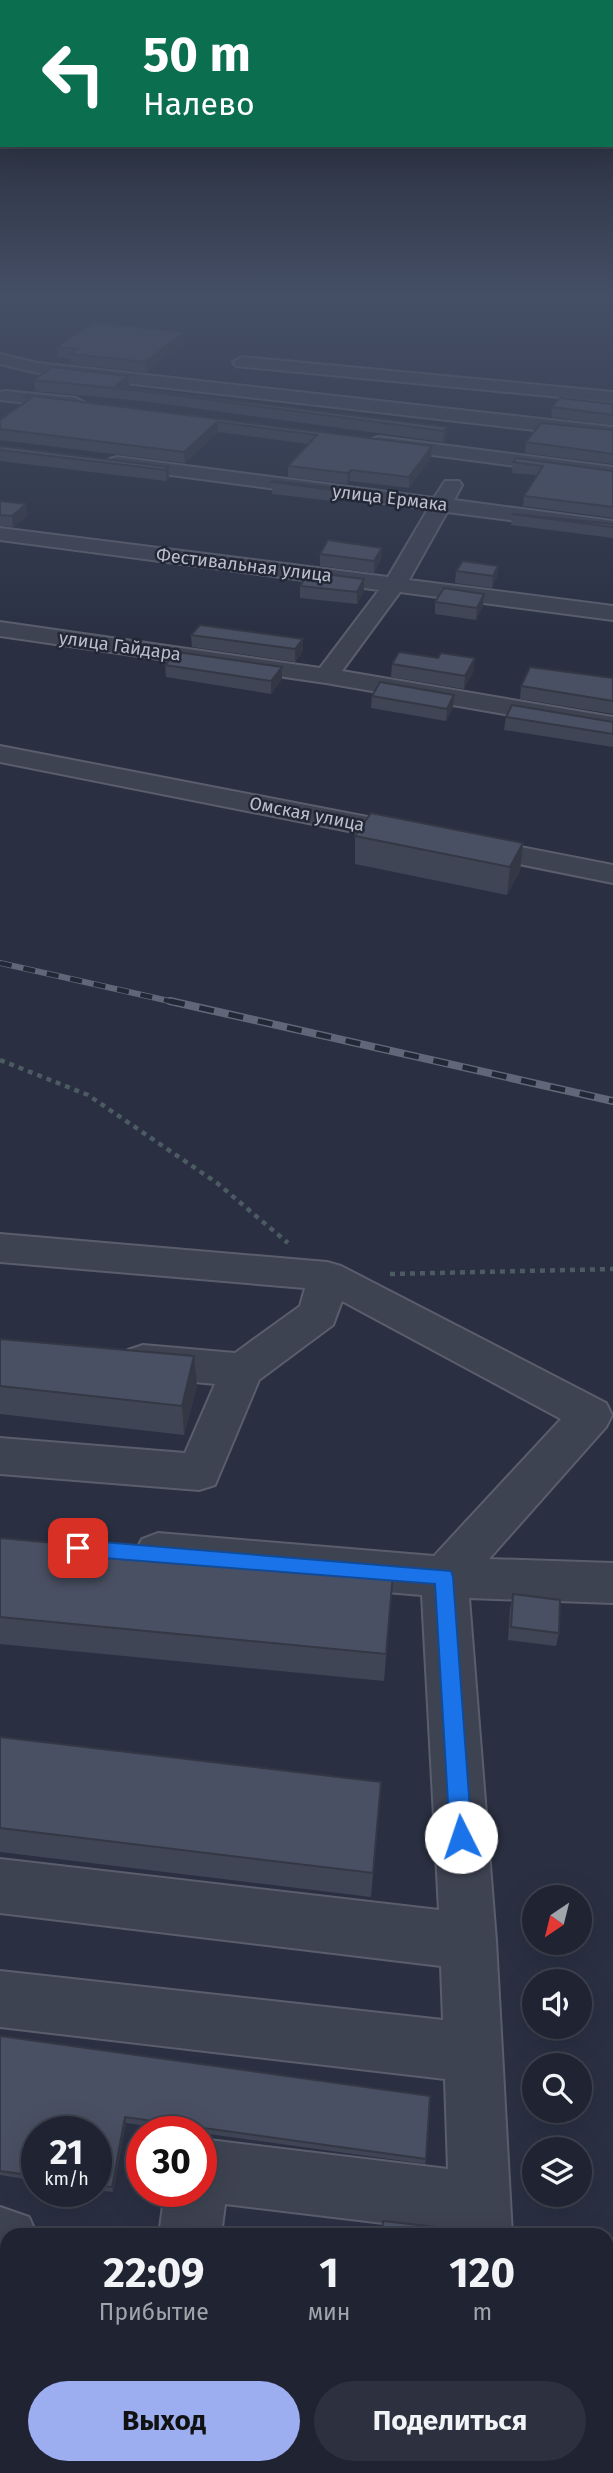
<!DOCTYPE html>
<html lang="ru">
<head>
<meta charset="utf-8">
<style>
	body { margin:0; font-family:"Fira Sans",sans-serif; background:#2d303e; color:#f1f3f6; height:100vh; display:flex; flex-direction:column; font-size:26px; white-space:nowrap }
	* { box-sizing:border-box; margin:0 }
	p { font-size:23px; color:#a2a4ac }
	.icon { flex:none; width:38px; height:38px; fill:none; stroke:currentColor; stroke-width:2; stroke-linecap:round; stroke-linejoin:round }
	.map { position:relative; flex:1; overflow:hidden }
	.panel { position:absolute; left:0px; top:2228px; width:614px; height:247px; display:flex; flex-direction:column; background:#202432; border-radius:21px 21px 0 0; box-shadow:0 7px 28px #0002,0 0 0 2px #3d414d }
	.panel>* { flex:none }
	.top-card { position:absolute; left:0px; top:0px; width:614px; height:147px; box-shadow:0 7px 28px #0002,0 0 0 2px #3d414d; background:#0b6e4f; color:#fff; overflow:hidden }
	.needle { width:46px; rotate:215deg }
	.fabs { position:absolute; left:522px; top:1885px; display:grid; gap:14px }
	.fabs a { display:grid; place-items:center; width:70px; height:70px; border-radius:50%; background:#202432; box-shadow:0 7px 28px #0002,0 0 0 2px #3d414d; font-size:35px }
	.speed { position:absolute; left:21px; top:2116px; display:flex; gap:14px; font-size:35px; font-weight:700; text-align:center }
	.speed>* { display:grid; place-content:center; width:91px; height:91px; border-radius:50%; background:#202432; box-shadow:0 7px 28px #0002,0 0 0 2px #3d414d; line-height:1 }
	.speed small { font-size:18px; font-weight:400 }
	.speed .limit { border:10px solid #d22; background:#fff; color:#111 }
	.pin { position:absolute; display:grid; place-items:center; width:60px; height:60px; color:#fff; margin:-30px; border-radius:14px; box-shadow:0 4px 10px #0006 }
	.me { position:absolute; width:77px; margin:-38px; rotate:356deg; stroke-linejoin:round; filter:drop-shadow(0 0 5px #0008) }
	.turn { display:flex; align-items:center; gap:24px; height:147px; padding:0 28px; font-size:32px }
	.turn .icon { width:91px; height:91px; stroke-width:2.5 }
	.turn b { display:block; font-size:49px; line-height:60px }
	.eta { display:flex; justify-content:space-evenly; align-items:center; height:119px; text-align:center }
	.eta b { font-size:42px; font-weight:700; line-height:49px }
	.action { display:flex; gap:14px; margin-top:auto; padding:14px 28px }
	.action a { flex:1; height:80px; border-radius:42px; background:#9cadf0; color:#111; font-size:28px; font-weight:700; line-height:80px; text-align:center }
	.action a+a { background:#2d303e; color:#f1f3f6 }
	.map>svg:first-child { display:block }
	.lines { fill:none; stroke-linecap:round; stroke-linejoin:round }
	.minor-casing { stroke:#5a5e6c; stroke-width:4 }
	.path { stroke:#4c5b62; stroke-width:4.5; stroke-dasharray:5 5; stroke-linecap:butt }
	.minor { fill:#3e4352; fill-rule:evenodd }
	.rail-far1-casing { stroke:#616678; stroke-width:6 }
	.rail-casing { stroke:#616678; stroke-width:8 }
	.rail-far1 { stroke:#232837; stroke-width:4.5; stroke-dasharray:12; stroke-linecap:butt }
	.rail { stroke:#232837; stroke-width:5; stroke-dasharray:15; stroke-linecap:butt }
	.wall { fill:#404555 }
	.shaded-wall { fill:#343845 }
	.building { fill:#4a5063; stroke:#343845; stroke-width:2 }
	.route { fill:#1a73e8; stroke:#114b97; stroke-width:2 }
	.labels { text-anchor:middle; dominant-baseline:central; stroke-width:5; stroke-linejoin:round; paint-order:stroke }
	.far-street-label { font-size:18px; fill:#bcbfcc; stroke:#232837 }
</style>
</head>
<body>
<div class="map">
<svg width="613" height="2473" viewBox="0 0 613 2473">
	<rect width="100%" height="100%" fill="#2a3042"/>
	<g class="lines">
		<defs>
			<path id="minor" d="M0,354L38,363L613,427V439L38,373L0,364Z
				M242,357L613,392V402L236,366L233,362Z
				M5,391L76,398L85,403L76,408L0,400V392Z
				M379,437L613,467V479L372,447L369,443L372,439Z
				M117,457L434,498L445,481H459L462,485L454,500L613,521V533L447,512L409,580L613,606V620L400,592L342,671L613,717V733L326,683L0,636V622L320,668L379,590L0,540V528L388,577L428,509L110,467L107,463L110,459Z
				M0,746L414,826L424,829L428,835L424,841L414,844L0,762Z
				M469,837L613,865V883L459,852L454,846L459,840Z
				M0,1234L327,1262L341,1266L606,1403L612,1415L606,1427L489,1559L613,1563V1603L469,1598L496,1941L512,2235H450V2231L225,2204L221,2235H159L165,2191H201V2139L448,2169L445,2079L0,2027V1971L443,2020L441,1966L0,1913V1859L439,1910L422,1595L158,1573L142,1567L135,1553L142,1539L158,1533L434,1556L561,1419L342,1301L333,1325L259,1380L215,1485L199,1490L0,1474V1438L185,1453L215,1384L143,1377L128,1372L122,1361L128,1350L143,1345L235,1353L300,1306L305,1288L0,1262Z
				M0,2207L29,2217L37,2235H7V2270L0,2269Z
				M0,2408H7V2468H27L14,2473H0Z
				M230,2468H352L354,2473H232Z
				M459,2468H527V2473H459Z"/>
		</defs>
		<use href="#minor" class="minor-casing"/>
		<path class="path" d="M0,1060L88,1095L217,1183L288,1243
			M390,1274L613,1269"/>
		<use href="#minor" class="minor"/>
		<defs>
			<path id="rail-far1" d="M0,963L178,1003"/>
			<path id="rail" d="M170,1001L613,1101"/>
		</defs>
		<use href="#rail-far1" class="rail-far1-casing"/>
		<use href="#rail" class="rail-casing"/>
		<use href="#rail-far1" class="rail-far1"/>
		<use href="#rail" class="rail"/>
	</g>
	<path class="wall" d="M185,341L146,372L71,364L70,358L58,357L57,347Z
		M128,376L129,386L127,387L447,427L446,437L443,442L142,401L35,391L34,380Z
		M25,397L432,446L431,457L409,488L350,481L347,484L288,477V466L308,444L218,432L185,463L0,440V420L26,402Z
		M613,404V425L551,417L552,407Z
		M613,430V464L525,453L526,442Z
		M0,446L168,467L169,478L166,481L0,461Z
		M513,462L613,471V518L523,506L524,496L536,475L512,473Z
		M272,482L335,488V500L333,501L272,494Z
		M0,501L26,504L28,515L13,527L0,526Z
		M512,514L613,524V538L511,525Z
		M382,548L381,559L374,573L320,566V554Z
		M498,566L497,577L492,588L455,583L456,571Z
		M364,579V591L357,604L300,598V586Z
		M484,594L483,606L476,620L435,614V602Z
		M191,635L303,639V651L295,662L192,647Z
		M438,658L474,670L464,689L391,677L392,664Z
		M165,665L282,679L271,694L166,677Z
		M613,678V714L520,699L521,686Z
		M372,696L453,708L446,721L371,708Z
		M506,717L613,722V747L504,730Z
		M355,836L523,843L520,871L507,895L355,864Z
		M0,1339L197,1386L184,1435L0,1414Z
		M0,1538L393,1574L384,1681L0,1644Z
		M513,1594L559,1633L556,1646L508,1640L510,1608Z
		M0,1737L379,1807L371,1897L0,1852Z
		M0,2036L426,2159L425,2164L201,2133V2132H191L126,2123L113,2192L96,2190V2132H37V2181L0,2175Z
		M0,2270L7,2271V2340L0,2339Z"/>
	<path class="shaded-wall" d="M185,332V341L146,372L145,362Z
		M128,376L129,386L125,389L116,386Z
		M217,422L218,432L185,463L184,452Z
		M447,427L446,437L443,442L444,431Z
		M432,446L431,457L409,488V477Z
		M168,467L169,478L166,481V470Z
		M351,470L350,481L347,484L348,473Z
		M335,488V500L333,501V490Z
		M26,504L28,515L13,527L12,516Z
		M382,548L381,559L374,573V561Z
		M498,566L497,577L492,588L493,576Z
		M364,579V591L357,604V592Z
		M484,594L483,606L476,620L477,608Z
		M303,639V651L295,662V649Z
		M475,658L474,670L464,689L465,676Z
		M282,667V679L271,694V681Z
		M454,695L453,708L446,721L447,709Z
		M523,843L520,871L507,895L510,867Z
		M194,1356L197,1386L184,1435L182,1406Z
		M125,2117L126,2123L113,2192L112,2187Z"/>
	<path class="building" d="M93,322L185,332L145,362L70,354L77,349L57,347Z
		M52,367L128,376L116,386L447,427L444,431L142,391L34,380Z
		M27,395L432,446L409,477L351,470L348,473L288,466L317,435L217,422L184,452L0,429V420L31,398L25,397Z
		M560,398L613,404V415L552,407Z
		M541,423L613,430V454L526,442Z
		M0,446L168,467L166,470L0,450Z
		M516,458L613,471V507L524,496L543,466L513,462Z
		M274,481L335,488L333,490L272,482Z
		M0,501L26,504L12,516L0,515Z
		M512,514L613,524V527Z
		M328,540L382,548L374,561L320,554Z
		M463,561L498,566L493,576L456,571Z
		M309,572L364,579L357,592L300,586Z
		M444,588L484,594L477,608L435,602Z
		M200,625L303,639L295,649L191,635Z
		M177,652L282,667L271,681L165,665Z
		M399,652L438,658L441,653L475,658L465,676L392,664Z
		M530,667L613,678V701L521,686Z
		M380,682L454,695L447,709L372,696Z
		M512,705L613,722V734L506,717Z
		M371,813L523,843L510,867L355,836Z
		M0,1339L194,1356L182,1406L0,1386Z
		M0,1538L393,1574L386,1654L0,1617Z
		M513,1594L560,1600L559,1633L511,1627Z
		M0,1737L381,1782L373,1873L0,1828Z
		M0,2036L430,2096L426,2159L125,2117L112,2187L96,2185V2132H37V2176L0,2171Z
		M383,2221L445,2228V2235H382Z
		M0,2270L7,2271V2337L0,2336Z"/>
	<linearGradient id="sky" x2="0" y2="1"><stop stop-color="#171a24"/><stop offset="0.46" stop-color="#444e65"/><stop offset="1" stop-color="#444e65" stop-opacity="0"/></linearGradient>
	<rect width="613" height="643" fill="url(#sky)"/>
	<path class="route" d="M78,1540L451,1571L453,1577L472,1837L469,1845L461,1848L453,1845L450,1837L435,1584L78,1556L71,1553L69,1548L71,1542Z"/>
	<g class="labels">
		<g class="far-street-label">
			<text transform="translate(390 498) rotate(7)">улица Ермака</text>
			<text transform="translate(244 565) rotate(7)">Фестивальная улица</text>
			<text transform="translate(120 646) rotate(8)">улица Гайдара</text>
			<text transform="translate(307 814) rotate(11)">Омская улица</text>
		</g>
	</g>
</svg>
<div class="fabs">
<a><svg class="needle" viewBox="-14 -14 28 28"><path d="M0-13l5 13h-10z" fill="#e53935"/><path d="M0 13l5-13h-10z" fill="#a2a4ac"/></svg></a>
<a><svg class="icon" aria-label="sound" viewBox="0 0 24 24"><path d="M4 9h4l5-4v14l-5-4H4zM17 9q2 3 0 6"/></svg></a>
<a><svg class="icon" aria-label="search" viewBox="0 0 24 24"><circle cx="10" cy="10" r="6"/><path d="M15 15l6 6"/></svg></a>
<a><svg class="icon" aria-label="layers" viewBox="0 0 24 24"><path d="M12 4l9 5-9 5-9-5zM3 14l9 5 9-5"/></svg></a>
</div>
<div class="speed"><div>21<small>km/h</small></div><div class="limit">30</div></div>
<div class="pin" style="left:78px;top:1548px;background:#d93025"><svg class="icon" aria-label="arrive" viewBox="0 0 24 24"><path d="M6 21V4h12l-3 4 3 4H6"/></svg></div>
<svg class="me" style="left:461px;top:1837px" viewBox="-20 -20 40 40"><circle r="19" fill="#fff"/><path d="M0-13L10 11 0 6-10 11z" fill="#1a73e8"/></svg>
<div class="top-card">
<div class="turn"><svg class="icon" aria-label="left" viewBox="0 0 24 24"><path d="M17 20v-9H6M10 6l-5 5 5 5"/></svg><div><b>50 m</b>Налево</div></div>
</div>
<section class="panel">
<div class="eta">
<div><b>22:09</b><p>Прибытие</p></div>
<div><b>1</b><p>мин</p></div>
<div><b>120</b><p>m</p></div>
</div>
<div class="action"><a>Выход</a><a>Поделиться</a></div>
</section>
</div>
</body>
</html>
